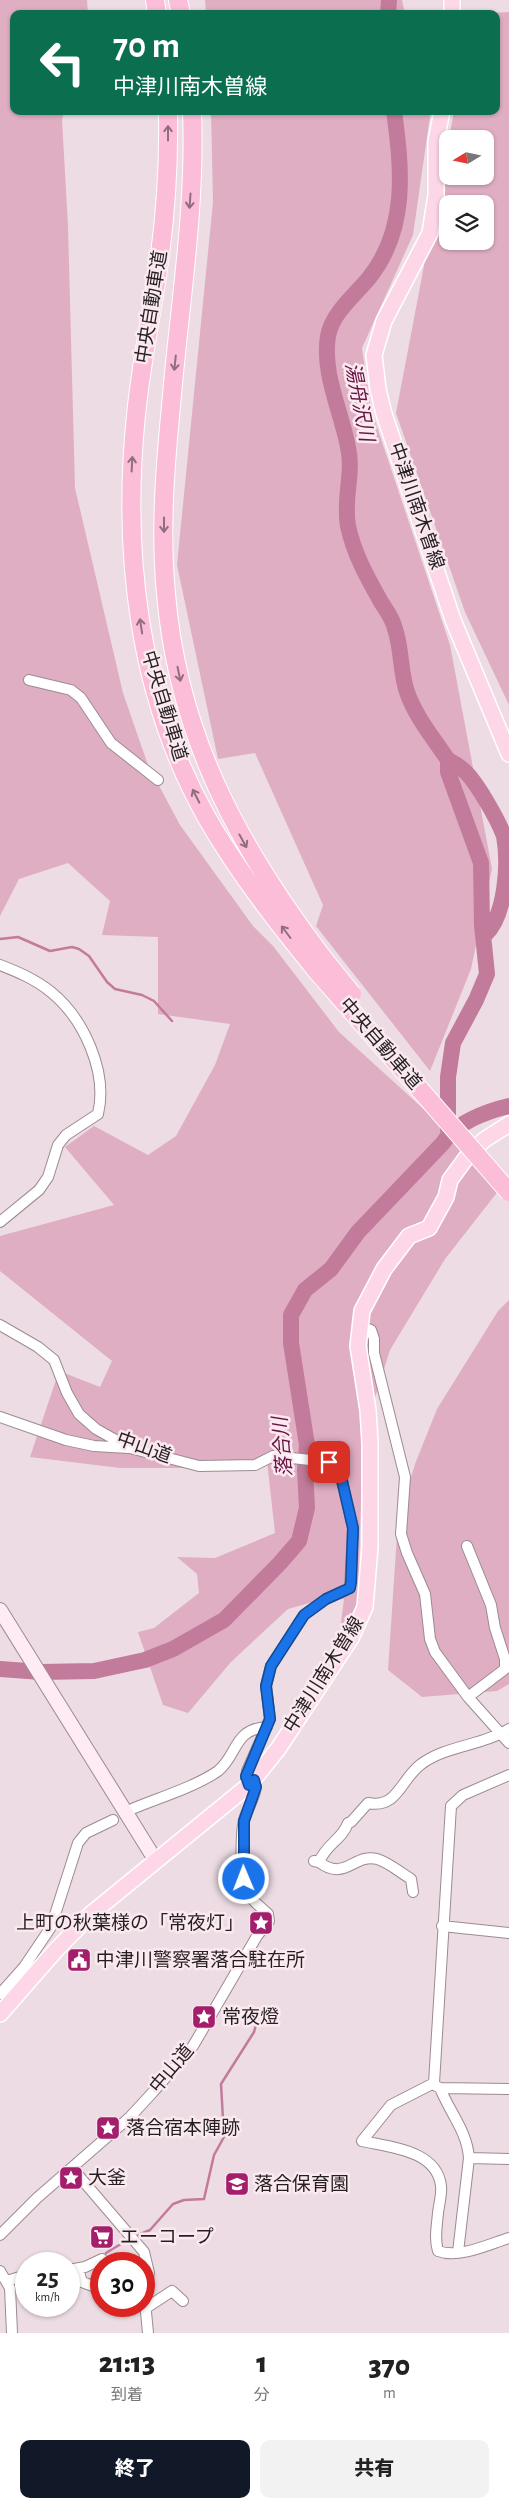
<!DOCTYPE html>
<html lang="ja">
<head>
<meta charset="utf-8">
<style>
	body { margin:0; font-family:"Alegreya Sans","Noto Sans JP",sans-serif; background:#f2f2f2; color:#222; height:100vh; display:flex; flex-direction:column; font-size:19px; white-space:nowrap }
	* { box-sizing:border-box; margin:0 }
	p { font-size:16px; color:#767676 }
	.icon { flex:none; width:28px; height:28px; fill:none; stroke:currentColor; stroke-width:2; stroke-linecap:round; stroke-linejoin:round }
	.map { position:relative; height:2333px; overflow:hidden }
	.side { display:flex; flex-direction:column; background:#fff; flex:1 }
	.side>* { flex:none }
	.banner { position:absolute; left:10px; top:10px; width:490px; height:105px; border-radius:10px; box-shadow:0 1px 4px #0004; background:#0b6e4f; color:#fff; overflow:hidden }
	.needle { width:32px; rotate:260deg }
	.controls { position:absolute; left:439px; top:130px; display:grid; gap:10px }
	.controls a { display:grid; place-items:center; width:55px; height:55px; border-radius:10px; background:#fff; box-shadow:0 1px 4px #0004; font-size:25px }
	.speed { position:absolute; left:15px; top:2252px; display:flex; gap:10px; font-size:25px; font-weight:700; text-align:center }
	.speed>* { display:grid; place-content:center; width:65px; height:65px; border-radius:50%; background:#fff; box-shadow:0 1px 4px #0004; line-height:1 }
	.speed small { font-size:12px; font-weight:400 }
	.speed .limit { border:8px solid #d22; background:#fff; color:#111 }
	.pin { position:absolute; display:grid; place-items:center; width:42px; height:42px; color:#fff; margin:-21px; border-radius:10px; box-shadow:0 2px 8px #0006 }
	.me { position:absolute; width:55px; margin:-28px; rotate:359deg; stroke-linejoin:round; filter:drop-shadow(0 0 4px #0008) }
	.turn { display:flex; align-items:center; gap:18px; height:105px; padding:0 20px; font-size:22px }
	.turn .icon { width:65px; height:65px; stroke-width:2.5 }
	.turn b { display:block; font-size:35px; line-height:42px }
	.eta { display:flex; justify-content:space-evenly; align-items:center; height:85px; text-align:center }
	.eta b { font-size:30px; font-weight:800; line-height:35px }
	.action { display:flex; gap:10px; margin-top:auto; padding:10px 20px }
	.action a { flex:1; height:58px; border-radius:10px; background:#111827; color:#fff; font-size:20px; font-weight:800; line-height:58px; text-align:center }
	.action a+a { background:#f2f2f2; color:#222 }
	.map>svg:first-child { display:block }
	.green { fill:#e0aec3; fill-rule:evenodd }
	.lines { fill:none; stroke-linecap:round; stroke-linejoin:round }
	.stream { stroke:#c37b9b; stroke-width:2.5 }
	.river { stroke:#c37b9b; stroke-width:16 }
	.street-casing { stroke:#9b8b92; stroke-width:12 }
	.secondary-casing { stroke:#9b8b92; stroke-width:16 }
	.primary-casing { stroke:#fff; stroke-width:18 }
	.highway-casing { stroke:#fff; stroke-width:20 }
	.street { stroke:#fff; stroke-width:10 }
	.secondary { stroke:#feebf4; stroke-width:14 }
	.primary { stroke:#fdd7e8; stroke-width:15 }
	.highway { stroke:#fcbdd9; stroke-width:18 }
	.highway-bridge-casing { stroke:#fff; stroke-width:20; stroke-linecap:butt }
	.highway-bridge { stroke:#fcbdd9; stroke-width:18 }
	.oneway { stroke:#906e7e }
	.route-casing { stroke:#114b97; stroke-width:12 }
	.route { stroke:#1a73e8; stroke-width:9 }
	.labels { text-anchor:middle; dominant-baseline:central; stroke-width:5; stroke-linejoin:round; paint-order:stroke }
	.street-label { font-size:19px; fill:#251f22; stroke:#fbe9f0 }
	.poi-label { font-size:19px; fill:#251f22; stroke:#fbe9f0; text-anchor:start }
	.water-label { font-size:20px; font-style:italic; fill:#691344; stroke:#fbe9f0 }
</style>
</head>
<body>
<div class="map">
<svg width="509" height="2333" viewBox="0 0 509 2333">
	<rect width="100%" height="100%" fill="#eddce3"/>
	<path class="green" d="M0,0H87L88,14H14V111H64L62,120L68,226L75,488L123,693L148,765L180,825L253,926L273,946L339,1032L484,1164L499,1190L445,1259L390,1350L363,1436L358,1602L346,1633L341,1622L344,1599L309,1603L288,1609L231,1662L188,1713L163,1705L138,1632L154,1628L199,1593L197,1574L177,1557L215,1558L275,1533L267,1461L235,1460L195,1468H120L30,1457L59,1371L100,1387L112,1361L0,1271V1236L114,1205L65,1147L94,1126L148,1155L176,1136L215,1065L230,1024L158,1014V937L102,935L110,901L68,863L19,879L0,916Z
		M205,0H402L405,14H206Z
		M509,12V705L465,612L396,413L447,145L448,176H485V139H449L454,111H496V14H474ZM448,204H485V241H448Z
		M211,111H428L430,116L413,235L362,348L371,409L450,645L492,869L471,969L430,1071L316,926L323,905L255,753L218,759L177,565L213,202Z
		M509,1300V1684L497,1691L422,1697L388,1670L398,1520L415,1464L437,1409L498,1311Z"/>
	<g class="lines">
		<path class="stream" d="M0,939L18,937L50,951L72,947L79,949L89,956L107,982L115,989L142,995L154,1001L172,1021
			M133,2237L150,2230L173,2204L184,2200L204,2199L214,2155L224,2137L221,2084L254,2032L257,2021
			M106,2253L129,2239"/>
		<path class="river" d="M388,14L389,0
			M394,111C402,170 408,229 369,278C355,295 332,313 328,336C322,374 341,410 348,447C354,473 343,499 348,526C354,554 367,577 381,602C386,610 393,619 395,629C402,649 400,672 407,692C415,716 434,739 448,760V772L481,863L482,925L487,974L476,1000L453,1043L448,1077V1130
			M448,760C452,762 457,765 461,768C475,778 498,820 504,836C509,863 506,915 485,935
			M0,1669L41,1672L94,1671L145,1660L173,1649L224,1620L280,1563L299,1541L307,1508L305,1470L307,1445L291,1343V1315L305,1290L331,1269L358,1232L443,1143C455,1123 487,1111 509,1106"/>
		<defs>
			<path id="street" d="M29,680L71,690L81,698L111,743L158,780
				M0,965C18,972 35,979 51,992C84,1019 108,1072 98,1114L66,1135L58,1145L48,1177L39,1190L0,1222
				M0,1325L38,1347L54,1360L67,1393L79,1414L96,1429L130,1448L199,1466L255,1465L273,1456L329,1462L336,1464L340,1472L353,1528L350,1588L326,1599L304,1615L271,1666L266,1686L270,1719L247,1771L246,1779L249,1785
				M359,1326L371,1330L374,1339V1353L405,1477L401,1534L407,1553L425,1594L430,1639L435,1652L468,1697L509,1743
				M0,1417L66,1440L94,1446L129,1448
				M467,1546L491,1605L495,1628L505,1659V1669L468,1697
				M132,1809C158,1798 195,1787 218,1771C238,1755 233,1729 267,1727
				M314,1861L319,1862C327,1843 342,1840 348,1823L351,1822L368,1803C397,1809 400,1781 420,1765C446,1745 482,1746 509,1729
				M319,1862C345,1882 354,1853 377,1859C388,1862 401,1873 411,1879L413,1892
				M442,1926L509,1933
				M0,1994L24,1967L51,1927L78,1843L86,1833L113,1820
				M434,2083L451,1806L463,1795L509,1775
				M434,2083L391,2105L362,2141C389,2147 437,2150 441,2186C442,2194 439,2204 438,2213C437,2226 434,2238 438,2251C459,2259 489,2244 509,2238
				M436,2086L440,2088L509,2089
				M440,2088C450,2113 467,2131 469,2158L458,2252
				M469,2158L509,2159
				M72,2168L144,2252L149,2273L144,2291
				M0,2235L37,2198L130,2117L153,2092L193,2046L257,1936L269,1921L268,1914C261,1907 249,1899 245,1889C240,1877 241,1832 244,1820C247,1808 260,1791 254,1780
				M78,2269L82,2282L101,2289
				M69,2270L85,2267L102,2259
				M0,2271L10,2288L12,2333
				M7,2281L26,2275
				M144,2291L148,2333
				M146,2308L172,2291L183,2301"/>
			<path id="secondary" d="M0,1610L156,1861"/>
			<path id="primary" d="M452,0V14
				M442,111L436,141V195L430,233L384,321L374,355L378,389L384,414L453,620L509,754
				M0,2014L56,1950L91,1914L249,1785L278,1749L351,1638L365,1607L370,1547V1443L368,1410L358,1346L362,1311L384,1269L409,1236L429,1228L446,1197L450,1180L469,1154L484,1140L509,1124"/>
			<path id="highway" d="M155,0L157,14
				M178,0L181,14
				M168,111C169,162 166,211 159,262C152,313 141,363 136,415C122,552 138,696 207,818C238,872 277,922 316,970
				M192,111C196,210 179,308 171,406C165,468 160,531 166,594C178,737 240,850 326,962"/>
		</defs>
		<use href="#street" class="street-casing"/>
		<use href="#secondary" class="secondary-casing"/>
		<use href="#primary" class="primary-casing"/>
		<use href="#highway" class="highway-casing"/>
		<use href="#street" class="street"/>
		<use href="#secondary" class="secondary"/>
		<use href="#primary" class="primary"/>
		<use href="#highway" class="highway"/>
		<defs>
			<path id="highway-bridge" d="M326,962L352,994
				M316,970L509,1192"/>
		</defs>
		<use href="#highway-bridge" class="highway-bridge-casing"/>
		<use href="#highway-bridge" class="highway-bridge"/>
	</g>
	<defs><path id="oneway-shaft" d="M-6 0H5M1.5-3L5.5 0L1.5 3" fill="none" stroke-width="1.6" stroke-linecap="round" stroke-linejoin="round" transform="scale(1.25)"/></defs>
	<g class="oneway">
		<use href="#oneway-shaft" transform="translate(168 133) rotate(-90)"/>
		<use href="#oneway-shaft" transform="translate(190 201) rotate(94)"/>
		<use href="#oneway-shaft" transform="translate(175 363) rotate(96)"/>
		<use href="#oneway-shaft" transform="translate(132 464) rotate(-87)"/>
		<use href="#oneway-shaft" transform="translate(164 525) rotate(90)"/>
		<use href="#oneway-shaft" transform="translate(141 626) rotate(-99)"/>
		<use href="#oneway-shaft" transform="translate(179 674) rotate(78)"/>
		<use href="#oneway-shaft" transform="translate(196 796) rotate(-117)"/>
		<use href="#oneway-shaft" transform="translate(243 841) rotate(61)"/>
		<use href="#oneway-shaft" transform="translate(286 932) rotate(-127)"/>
	</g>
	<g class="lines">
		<defs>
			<path id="route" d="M244,1879V1821L256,1787L254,1780L249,1785L246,1776L270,1719L266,1686L271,1666L304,1615L326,1599L350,1588L351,1582L353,1528L340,1472L336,1464L329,1462"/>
		</defs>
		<use href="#route" class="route-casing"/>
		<use href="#route" class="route"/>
	</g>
	<defs>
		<symbol id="sight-square" viewBox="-11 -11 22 22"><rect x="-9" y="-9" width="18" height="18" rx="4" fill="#a41f6b" stroke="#fbe9f0"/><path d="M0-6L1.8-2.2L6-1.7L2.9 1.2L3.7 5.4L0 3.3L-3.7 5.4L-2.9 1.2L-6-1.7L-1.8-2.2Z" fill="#fff"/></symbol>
		<symbol id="civic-square" viewBox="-11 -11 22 22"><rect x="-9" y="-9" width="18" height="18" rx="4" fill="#a41f6b" stroke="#fbe9f0"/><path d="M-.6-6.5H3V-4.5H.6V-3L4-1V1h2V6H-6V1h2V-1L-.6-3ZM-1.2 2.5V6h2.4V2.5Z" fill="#fff"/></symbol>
		<symbol id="school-square" viewBox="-11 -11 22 22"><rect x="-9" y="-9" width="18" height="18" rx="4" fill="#a41f6b" stroke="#fbe9f0"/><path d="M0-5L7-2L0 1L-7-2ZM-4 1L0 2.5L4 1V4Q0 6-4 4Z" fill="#fff"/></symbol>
		<symbol id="supermarket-square" viewBox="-11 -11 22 22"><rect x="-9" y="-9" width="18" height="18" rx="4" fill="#a41f6b" stroke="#fbe9f0"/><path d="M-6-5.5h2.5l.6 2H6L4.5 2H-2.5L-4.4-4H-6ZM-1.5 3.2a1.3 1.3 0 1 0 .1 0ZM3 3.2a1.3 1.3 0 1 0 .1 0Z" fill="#fff"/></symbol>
	</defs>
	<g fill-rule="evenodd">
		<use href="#sight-square" x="247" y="1909" width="28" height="28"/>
		<use href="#civic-square" x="65" y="1946" width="28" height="28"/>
		<use href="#sight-square" x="190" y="2003" width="28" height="28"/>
		<use href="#sight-square" x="94" y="2114" width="28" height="28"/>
		<use href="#sight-square" x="57" y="2164" width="28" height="28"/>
		<use href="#school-square" x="223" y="2170" width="28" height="28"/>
		<use href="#supermarket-square" x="88" y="2223" width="28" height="28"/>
	</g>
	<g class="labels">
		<g class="street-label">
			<text transform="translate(152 307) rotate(-81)">中央自動車道</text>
			<text transform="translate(416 506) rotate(71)">中津川南木曽線</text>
			<text transform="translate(164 706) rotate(73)">中央自動車道</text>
			<text transform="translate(380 1044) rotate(49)">中央自動車道</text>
			<text transform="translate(144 1448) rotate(20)">中山道</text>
			<text transform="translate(324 1675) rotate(-58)">中津川南木曽線</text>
			<text transform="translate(172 2069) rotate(-50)">中山道</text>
		</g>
		<g class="poi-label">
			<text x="244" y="1923" text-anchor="end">上町の秋葉様の「常夜灯」</text>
			<text x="96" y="1960">中津川警察署落合駐在所</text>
			<text x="222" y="2017">常夜燈</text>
			<text x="126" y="2128">落合宿本陣跡</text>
			<text x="88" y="2178">大釜</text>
			<text x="254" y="2184">落合保育園</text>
			<text x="120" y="2237">エーコープ</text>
		</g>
		<g class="water-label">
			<text transform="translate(359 402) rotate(79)">湯舟沢川</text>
			<text transform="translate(283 1447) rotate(-95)">落合川</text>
		</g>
	</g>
</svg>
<div class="controls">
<a><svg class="needle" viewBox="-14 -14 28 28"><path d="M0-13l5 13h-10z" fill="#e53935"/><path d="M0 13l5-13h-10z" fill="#767676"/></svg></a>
<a><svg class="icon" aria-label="layers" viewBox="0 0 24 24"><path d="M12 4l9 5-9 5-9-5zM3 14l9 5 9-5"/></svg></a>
</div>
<div class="speed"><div>25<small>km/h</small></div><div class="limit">30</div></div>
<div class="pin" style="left:329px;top:1462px;background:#d93025"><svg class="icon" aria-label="arrive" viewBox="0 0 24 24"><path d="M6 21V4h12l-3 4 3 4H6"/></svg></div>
<svg class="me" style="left:244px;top:1879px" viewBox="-20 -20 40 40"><circle r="17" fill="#1a73e8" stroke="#fff" stroke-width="3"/><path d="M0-11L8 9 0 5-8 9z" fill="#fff"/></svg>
<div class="banner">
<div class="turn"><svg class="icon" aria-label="left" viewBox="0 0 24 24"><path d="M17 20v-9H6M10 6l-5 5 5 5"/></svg><div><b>70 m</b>中津川南木曽線</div></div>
</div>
</div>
<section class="side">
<div class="eta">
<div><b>21:13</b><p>到着</p></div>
<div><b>1</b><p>分</p></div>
<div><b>370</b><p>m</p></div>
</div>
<div class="action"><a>終了</a><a>共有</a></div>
</section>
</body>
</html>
